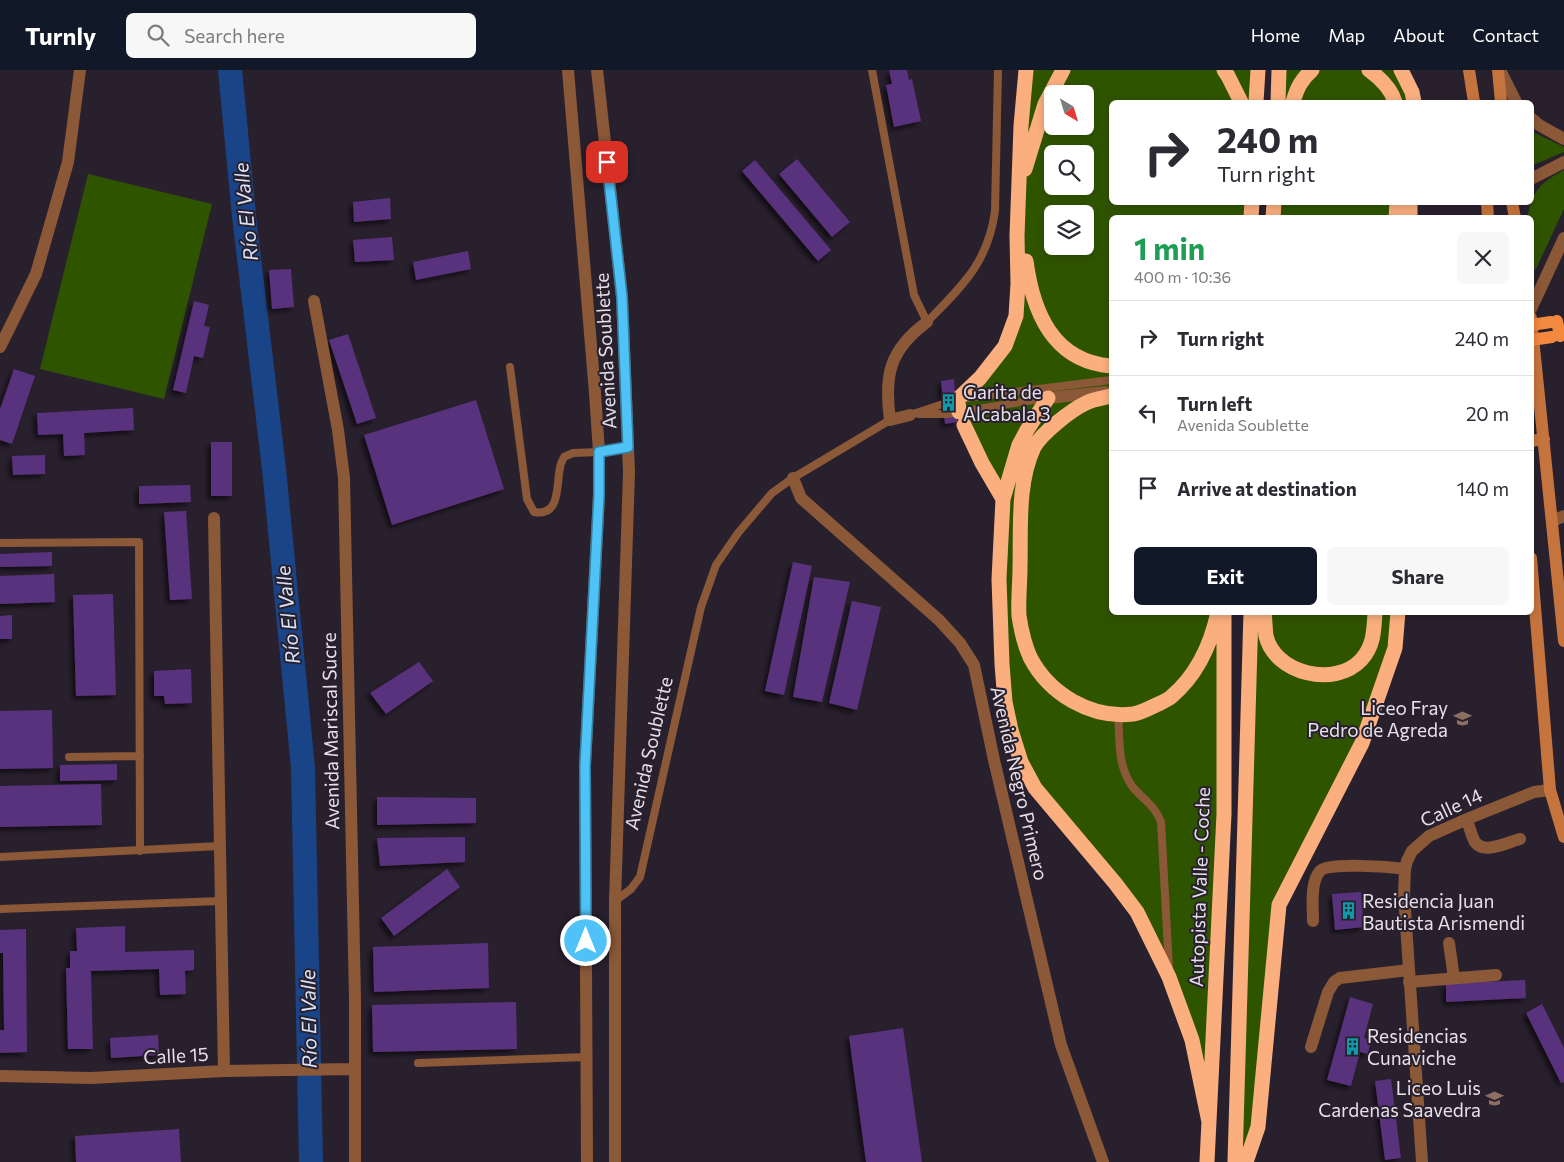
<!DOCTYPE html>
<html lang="en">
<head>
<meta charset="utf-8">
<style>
	body { margin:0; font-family:Commissioner,sans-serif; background:#f7f7f7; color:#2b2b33; height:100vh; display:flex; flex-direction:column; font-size:19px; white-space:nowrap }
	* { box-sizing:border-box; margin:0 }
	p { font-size:16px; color:#7c7c81 }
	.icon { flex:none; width:28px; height:28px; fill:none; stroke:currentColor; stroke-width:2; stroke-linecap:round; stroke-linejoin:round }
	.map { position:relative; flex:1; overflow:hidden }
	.sheet { position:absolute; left:1109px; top:145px; width:425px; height:400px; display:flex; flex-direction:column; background:#fff; border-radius:8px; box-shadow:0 2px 8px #0003 }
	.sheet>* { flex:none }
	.top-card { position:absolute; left:1109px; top:30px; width:425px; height:105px; border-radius:8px; box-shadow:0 2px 8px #0003; background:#fff; color:#2b2b33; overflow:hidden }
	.needle { width:32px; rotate:142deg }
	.fabs { position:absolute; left:1044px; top:15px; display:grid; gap:10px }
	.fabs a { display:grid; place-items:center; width:50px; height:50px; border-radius:8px; background:#fff; box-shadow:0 2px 8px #0003; font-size:25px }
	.pin { position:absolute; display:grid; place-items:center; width:42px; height:42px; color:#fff; margin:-21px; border-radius:10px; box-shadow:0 2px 8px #0006 }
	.me { position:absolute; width:55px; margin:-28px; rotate:0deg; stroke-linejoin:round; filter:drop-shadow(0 0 4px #0008) }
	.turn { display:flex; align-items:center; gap:18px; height:105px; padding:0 25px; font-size:22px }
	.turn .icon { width:65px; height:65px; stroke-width:2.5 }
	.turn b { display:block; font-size:35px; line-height:42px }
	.round { display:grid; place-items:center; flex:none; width:52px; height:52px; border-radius:8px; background:#f7f7f7 }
	.head { display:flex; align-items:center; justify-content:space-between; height:85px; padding:0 25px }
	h1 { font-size:30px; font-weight:700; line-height:38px; color:#1e9e55 }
	.action { display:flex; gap:10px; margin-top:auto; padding:10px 25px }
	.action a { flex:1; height:58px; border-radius:8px; background:#111827; color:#fff; font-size:20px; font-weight:700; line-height:58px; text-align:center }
	.action a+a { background:#f7f7f7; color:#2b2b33 }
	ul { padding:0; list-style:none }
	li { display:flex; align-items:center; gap:15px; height:75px; padding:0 25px; border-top:1px solid #e1e1e2 }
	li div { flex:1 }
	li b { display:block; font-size:19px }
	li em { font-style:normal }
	header { display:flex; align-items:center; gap:30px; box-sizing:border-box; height:70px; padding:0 25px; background:#111827; color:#fff }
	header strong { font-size:24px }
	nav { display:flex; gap:28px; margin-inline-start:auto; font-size:18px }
	.search { width:350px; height:45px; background:#f7f7f7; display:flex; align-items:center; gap:12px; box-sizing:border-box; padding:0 18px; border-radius:8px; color:#7c7c81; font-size:19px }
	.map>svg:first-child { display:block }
	.green { fill:#2f5400; fill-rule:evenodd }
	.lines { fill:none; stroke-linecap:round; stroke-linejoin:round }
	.river { stroke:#1a4488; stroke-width:24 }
	.building { fill:#59327b; filter:url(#shadow) }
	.service { stroke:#8b5838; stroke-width:8 }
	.minor { stroke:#8b5838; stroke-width:12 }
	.secondary { stroke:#c6743d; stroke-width:12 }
	.primary { stroke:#f3893f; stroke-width:12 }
	.motorway { stroke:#fbaf7f; stroke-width:15 }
	.primary-bridge { stroke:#f3893f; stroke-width:12 }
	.route-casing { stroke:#337fa1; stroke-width:12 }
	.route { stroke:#4fc3f7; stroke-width:9 }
	.labels { text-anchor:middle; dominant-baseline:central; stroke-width:4; stroke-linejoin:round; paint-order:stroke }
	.street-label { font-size:19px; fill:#e6e0e9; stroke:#29202e }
	.poi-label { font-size:19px; fill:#e6e0e9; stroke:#29202e; text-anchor:start }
	.water-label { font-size:20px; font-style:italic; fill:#d8e5f9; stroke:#29202e }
</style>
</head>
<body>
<header>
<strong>Turnly</strong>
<div class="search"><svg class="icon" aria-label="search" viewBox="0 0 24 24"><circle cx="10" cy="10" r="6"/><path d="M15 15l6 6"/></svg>Search here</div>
<nav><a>Home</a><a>Map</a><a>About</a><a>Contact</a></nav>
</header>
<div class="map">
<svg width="1564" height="1092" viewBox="0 0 1564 1092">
	<defs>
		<filter id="shadow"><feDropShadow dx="-3.5" dy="3.5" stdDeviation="2.5" flood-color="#0009"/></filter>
	</defs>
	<rect width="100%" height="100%" fill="#29202e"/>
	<path class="green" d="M1026,0H1258L1256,32H1111V132L1252,133L1251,147L1111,148V542L1224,543L1209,1052L1200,1005L1152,874L1035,718L1011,660L1003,429L959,342L1010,264ZM1052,24H1085V56H1052ZM1052,84H1085V116H1052ZM1052,144H1085V176H1052Z
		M1279,0H1401L1414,32H1278Z
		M1531,61L1564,77V82L1531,96Z
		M1564,100V139L1535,201L1531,180V148L1528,147C1531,122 1541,112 1564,100Z
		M88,104L212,134L164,329L40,299Z
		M1274,133H1410V147L1273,148Z
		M1251,543H1398L1382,617L1279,835L1258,1057L1235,1092Z"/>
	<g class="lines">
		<path class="river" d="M230,0L244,146L274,399L303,698L311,1092"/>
	</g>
	<path class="building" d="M889,0H907L909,10L912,9L921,51L894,57L886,15L892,14Z
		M797,89L850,152L832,167L779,104Z
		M755,90L831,180L818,191L742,101Z
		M390,128L391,149L354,152L353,132Z
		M392,167L394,190L355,192L353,170Z
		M468,181L471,199L416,210L413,192Z
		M291,199L294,237L272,239L269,200Z
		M194,231L209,235L204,256L210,257L203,288L194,286L186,323L173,320Z
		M348,264L376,348L357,354L329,270Z
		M14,299L35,306L12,374L0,370V339Z
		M954,309L957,352L945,354L941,311Z
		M476,330L504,419L392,455L364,365Z
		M133,338L134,360L84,363L85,385L64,386L63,364L38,365L37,343Z
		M211,372H232V426H211Z
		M45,385V404L13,405L12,386Z
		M190,415L191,432L139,434V416Z
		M186,441L192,529L170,530L164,442Z
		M52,482V496L0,497V484Z
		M793,492L812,496L784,625L765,621Z
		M54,504L55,532L0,534V506Z
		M814,507L850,512L822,632L793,627Z
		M113,524L116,625L76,626L73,525Z
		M852,531L881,537L857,640L829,633Z
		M12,545V569H0V546Z
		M419,592L433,611L386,644L370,623Z
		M191,599L192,633L165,634L164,626H154V601Z
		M52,640L53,698L0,699V641Z
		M117,694V710L60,711V695Z
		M101,714L102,755L0,757V716Z
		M377,727L476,728V753L377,755Z
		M465,767V792L380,796L377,768Z
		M447,799L460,817L394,866L381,848Z
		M1361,822L1364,857L1335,860L1332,824Z
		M125,856V882L194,880V900L185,901L186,924L160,925L159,899L91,901L93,979H68L66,898H70V881H77L76,858Z
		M26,859L27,982L0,983V960H4L3,883H0V860Z
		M488,873L489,918L374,922L373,877Z
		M1525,910L1526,928L1446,932V914Z
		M1350,927L1373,934L1364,968L1371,970L1368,984L1360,982L1351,1016L1327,1010Z
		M516,932L517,979L373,982L372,935Z
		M1542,934L1564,978V1012L1561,1013L1526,943Z
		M903,958L922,1092H866L849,966Z
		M158,965L159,985L111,988L110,968Z
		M1391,1009L1401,1088L1385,1090L1375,1011Z
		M179,1059L181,1092H76L75,1066Z"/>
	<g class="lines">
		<path class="service" d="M872,0L914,225L927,252C962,216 988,193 995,141L998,0
			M510,297L527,429L534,442C561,447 556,415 560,398C560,394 563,390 564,387L573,383L599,382L629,377
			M919,344H946L1046,328
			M910,345L958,329L1111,310
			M0,473L139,472L140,781
			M1118,644C1120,669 1117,695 1132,716C1141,728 1156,736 1161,752L1169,898
			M69,687L140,686
			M0,787L220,776
			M615,831L631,819L640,807L701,537L716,495L738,463L772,423L793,408L890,350
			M0,839L221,831
			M418,993L587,987"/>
		<path class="minor" d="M568,0L595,323L599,382V425L585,696L587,1092
			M597,0L622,227L629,402L615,831V1092
			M1500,0L1516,32
			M1531,48L1539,55L1564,69
			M1531,109L1564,92
			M314,231L338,360L344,408L355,929V1092
			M1531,239L1564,168
			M0,277L36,204L68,92L80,0
			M1048,328L1105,322
			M910,345L890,350C884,306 889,280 927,252
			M793,408L801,428L939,550L960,573L974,595L994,690L1061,975L1103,1092
			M214,448L224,1001
			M1552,451L1564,446
			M1467,749C1469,756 1471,765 1475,772C1484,785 1508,772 1520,769
			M1313,851C1313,837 1310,812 1320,801C1328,792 1391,797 1405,799
			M1449,873L1454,908
			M1409,912L1496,905
			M1311,977L1328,922L1334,912L1340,908L1409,900
			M0,1006L91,1008L224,1001L355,999
			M1422,1092L1404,825L1405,799L1407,791L1412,781L1429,766L1467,749L1534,722L1550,720"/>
		<path class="secondary" d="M1469,0L1474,32
			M1498,0L1501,32
			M1487,132L1488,148
			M1512,132L1515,148
			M1531,248L1564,571
			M1531,371L1544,369
			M1531,488L1550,720L1564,767"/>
		<path class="primary" d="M1557,251L1560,266"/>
		<path class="motorway" d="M1224,0L1228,6L1241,32
			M1369,0C1380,8 1391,18 1395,32
			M1401,0L1412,22L1414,32
			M1256,32L1258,0
			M1278,32L1279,0
			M1293,32C1297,18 1301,10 1312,0
			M1025,99L1045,34L1063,0
			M1251,148L1252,132
			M1273,148L1274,132
			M1396,148L1397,132
			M1410,148V132
			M1026,191C1033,243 1053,291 1111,296
			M1111,326C1103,328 1093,329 1086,333C1071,340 1042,363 1034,377C1017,413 1021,459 1020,497C1020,513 1018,530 1019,546C1021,559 1025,576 1030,587C1049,624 1091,649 1133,644C1140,643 1148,639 1154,636C1160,633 1166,631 1171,627C1196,606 1211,574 1218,542
			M1048,328L1027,360L1019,375L1003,429L999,509L1002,594L1005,632L1011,660L1021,692L1035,718L1115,813L1137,842L1169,907L1192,970L1209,1052
			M959,342L958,329L980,308L998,285L1005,276L1016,246L1018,214L1017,166L1021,56L1026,0
			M964,355L982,393L1003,429
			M1264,542C1265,550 1265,558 1266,566C1275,604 1335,618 1361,590C1374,576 1374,560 1375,542
			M1207,1092L1224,744V542
			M1235,1092L1251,542
			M1246,1092L1258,1057L1279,835L1362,673L1395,578L1398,542"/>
		<path class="primary-bridge" d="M1531,255L1551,252
			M1531,270L1552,267"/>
	</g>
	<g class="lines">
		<defs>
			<path id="route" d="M586,871L585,696L599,425V382L628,377L622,227L607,92"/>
		</defs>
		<use href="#route" class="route-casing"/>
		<use href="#route" class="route"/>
	</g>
	<defs>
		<symbol id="building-bare" viewBox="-9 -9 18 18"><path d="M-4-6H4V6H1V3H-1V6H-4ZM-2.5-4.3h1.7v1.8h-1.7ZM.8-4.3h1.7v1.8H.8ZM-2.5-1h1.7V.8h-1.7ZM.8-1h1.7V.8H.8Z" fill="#0f9aa8" stroke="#29202e" stroke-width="2.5" paint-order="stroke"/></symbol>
		<symbol id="school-bare" viewBox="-9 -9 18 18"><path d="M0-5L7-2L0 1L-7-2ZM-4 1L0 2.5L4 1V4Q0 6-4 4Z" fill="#8d6e63" stroke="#29202e" stroke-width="2.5" paint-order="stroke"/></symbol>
	</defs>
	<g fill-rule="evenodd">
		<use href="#building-bare" x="936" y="320" width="25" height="25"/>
		<use href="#school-bare" x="1450" y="636" width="25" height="25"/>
		<use href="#building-bare" x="1336" y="828" width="25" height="25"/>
		<use href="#building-bare" x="1340" y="964" width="25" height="25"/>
		<use href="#school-bare" x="1482" y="1016" width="25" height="25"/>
	</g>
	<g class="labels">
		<g class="street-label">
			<text transform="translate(605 281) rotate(-93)">Avenida Soublette</text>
			<text transform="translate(330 661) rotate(-91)">Avenida Mariscal Sucre</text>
			<text transform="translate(648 683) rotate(-77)">Avenida Soublette</text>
			<text transform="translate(1020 713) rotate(77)">Avenida Negro Primero</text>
			<text transform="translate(1451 737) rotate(-25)">Calle 14</text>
			<text transform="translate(1199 817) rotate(-88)">Autopista Valle - Coche</text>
			<text transform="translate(176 985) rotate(-3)">Calle 15</text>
		</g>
		<g class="poi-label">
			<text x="963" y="321">Garita de<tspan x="963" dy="22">Alcabala 3</tspan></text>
			<text x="1448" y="637" text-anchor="end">Liceo Fray<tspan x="1448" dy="22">Pedro de Agreda</tspan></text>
			<text x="1362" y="830">Residencia Juan<tspan x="1362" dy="22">Bautista Arismendi</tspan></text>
			<text x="1367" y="965">Residencias<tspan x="1367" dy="22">Cunaviche</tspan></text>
			<text x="1481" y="1017" text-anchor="end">Liceo Luis<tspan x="1481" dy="22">Cardenas Saavedra</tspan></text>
		</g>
		<g class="water-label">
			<text transform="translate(245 142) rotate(-96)">Río El Valle</text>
			<text transform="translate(287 545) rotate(-96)">Río El Valle</text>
			<text transform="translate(308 949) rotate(-91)">Río El Valle</text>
		</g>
	</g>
</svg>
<div class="fabs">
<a><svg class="needle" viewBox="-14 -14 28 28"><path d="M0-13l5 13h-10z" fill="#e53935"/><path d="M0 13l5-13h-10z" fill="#7c7c81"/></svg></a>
<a><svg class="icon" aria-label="search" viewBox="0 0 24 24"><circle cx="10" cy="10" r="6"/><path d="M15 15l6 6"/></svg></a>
<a><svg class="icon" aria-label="layers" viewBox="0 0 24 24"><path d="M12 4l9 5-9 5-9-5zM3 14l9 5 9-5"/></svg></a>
</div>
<div class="pin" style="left:607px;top:92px;background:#d93025"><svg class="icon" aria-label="arrive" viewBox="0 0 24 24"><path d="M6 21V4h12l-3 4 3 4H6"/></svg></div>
<svg class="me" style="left:586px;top:871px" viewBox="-20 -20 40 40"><circle r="17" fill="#4fc3f7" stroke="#fff" stroke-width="3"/><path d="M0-11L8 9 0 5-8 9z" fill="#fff"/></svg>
<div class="top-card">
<div class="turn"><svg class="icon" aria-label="right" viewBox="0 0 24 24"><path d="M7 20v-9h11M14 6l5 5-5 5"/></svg><div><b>240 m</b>Turn right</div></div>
</div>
<section class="sheet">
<div class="head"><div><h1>1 min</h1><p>400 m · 10:36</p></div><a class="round"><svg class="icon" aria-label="close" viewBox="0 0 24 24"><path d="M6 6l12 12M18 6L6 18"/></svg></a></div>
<ul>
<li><svg class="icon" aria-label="right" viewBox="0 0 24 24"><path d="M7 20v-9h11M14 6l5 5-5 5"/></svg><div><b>Turn right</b></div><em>240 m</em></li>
<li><svg class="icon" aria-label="left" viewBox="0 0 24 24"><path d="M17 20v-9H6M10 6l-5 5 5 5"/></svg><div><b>Turn left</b><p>Avenida Soublette</p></div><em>20 m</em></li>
<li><svg class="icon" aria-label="arrive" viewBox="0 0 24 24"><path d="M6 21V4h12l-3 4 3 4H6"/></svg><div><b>Arrive at destination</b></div><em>140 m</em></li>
</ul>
<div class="action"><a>Exit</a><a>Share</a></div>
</section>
</div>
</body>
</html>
